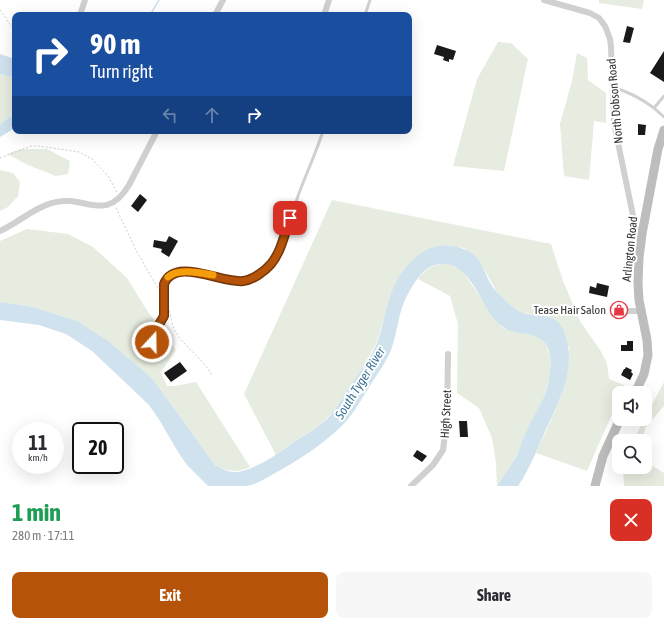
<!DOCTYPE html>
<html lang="en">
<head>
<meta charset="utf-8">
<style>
	body { margin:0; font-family:"Asap Condensed",sans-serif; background:#f7f7f7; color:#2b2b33; height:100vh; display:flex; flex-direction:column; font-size:15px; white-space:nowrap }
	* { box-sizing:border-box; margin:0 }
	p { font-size:13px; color:#7c7c81 }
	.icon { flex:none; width:22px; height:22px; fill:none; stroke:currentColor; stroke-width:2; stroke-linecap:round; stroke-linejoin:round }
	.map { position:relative; height:486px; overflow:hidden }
	.drawer { display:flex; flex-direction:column; background:#fff; flex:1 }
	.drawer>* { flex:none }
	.top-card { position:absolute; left:12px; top:12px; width:400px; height:122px; border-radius:8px; box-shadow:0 4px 16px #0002; background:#1a4fa0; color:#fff; overflow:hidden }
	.fabs { position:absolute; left:612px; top:386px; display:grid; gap:8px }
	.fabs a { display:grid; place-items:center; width:40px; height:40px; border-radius:8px; background:#fff; box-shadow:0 4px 16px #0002; font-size:20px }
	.speed { position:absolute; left:12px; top:422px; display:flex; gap:8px; font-size:20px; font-weight:700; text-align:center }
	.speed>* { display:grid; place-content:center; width:52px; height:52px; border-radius:50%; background:#fff; box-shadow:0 4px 16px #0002; line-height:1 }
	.speed small { font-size:10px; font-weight:400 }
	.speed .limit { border:2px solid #111; border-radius:6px; background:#fff; color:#111 }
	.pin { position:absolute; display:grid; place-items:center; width:34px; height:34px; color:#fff; margin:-17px; border-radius:8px; box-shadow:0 2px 6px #0006 }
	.me { position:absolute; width:44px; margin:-22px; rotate:21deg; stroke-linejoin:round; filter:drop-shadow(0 0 3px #0008) }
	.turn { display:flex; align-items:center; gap:14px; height:84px; padding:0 12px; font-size:18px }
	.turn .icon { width:52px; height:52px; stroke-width:2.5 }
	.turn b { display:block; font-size:28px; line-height:34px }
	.lanes { display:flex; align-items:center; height:38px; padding:0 12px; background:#0003; justify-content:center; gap:20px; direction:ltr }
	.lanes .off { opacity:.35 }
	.round { display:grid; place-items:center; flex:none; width:42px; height:42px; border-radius:8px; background:#f7f7f7 }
	.summary { display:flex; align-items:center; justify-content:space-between; height:68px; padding:0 12px }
	h1 { font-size:24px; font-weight:700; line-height:30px; color:#1e9e55 }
	.action { display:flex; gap:8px; margin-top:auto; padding:8px 12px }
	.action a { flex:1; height:46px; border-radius:8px; background:#b45309; color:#fff; font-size:16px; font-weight:700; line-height:46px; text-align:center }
	.action a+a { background:#f7f7f7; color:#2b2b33 }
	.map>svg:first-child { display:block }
	.green { fill:#e6ecdf }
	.water { fill:#cfe2ee }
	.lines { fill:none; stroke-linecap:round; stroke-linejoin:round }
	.stream { stroke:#cfe2ee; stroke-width:1.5 }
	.building { fill:#1a1a1a }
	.path { stroke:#cdcdcd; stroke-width:1; stroke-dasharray:2 2; stroke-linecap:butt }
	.lane { stroke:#d0d0d0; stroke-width:3 }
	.street { stroke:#d0d0d0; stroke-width:6 }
	.secondary { stroke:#bdbdbd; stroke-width:9 }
	.route-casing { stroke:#753606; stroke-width:10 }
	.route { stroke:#b45309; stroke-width:7 }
	.slow { stroke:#f59e0b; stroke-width:7 }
	.labels { text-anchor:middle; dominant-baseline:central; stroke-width:4; stroke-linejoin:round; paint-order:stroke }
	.street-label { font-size:12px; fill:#333; stroke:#fff }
	.poi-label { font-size:12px; fill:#333; stroke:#fff; text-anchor:end }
	.water-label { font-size:13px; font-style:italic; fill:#3f7597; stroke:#fff }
</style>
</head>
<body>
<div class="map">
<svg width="664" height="486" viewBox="0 0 664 486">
	<rect width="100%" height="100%" fill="#fff"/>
	<path class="green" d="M599,0H644L642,9L599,3Z
		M498,42L511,43L528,59L504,171L453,166L477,79Z
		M577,53L587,58L588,80L606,93V123L594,121L589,180L564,176L560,124L572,81Z
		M0,74L15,78V113L0,124Z
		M20,149H47L70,161L68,174L56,176L28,165L7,154Z
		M0,170L13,173L20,182L18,196L8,207L0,211Z
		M332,200L551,244L563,281L580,321L600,350L607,363L609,379L624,385L621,393H619V398L587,471L536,453C551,419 571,385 569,347L534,315L522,313L514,308L497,292L479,260L464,248L453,246L435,247L413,260L396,282L376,344L358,376L333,412L320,425L287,446L276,455L244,394Z
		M27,229L68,234L93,247L127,278L146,309L176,350L161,372L167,386H175L196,382L250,467C237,473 228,472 215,465L152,378L129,359L77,321L33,307L0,302V241Z
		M442,264L450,265L462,270L494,318L503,328L535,336L545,342L550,355L551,374L547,387L542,402L525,434L519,450L507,472L497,486L496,463L492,438L479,408L457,393L458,324L450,296L418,279C425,270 430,266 442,264Z
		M664,382V406L645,428L643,441H633Z
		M645,455L651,465L664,473V486H624L623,467H645Z"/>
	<path class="water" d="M0,54L15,59V78L0,74Z
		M15,113V128L0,137V124Z
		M453,246C489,253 479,275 499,294C506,300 514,310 523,313C535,317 548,313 558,322C564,328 565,334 567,341C575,373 557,406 544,434C536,452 529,470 518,486H497C505,475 513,463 519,450C521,444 523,438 526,432C532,419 540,407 545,394C550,382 555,352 544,342C538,336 529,334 520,333C480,330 481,264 442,264C425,264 415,281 408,294C398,311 398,332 391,350C386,362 378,373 371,384C364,395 357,408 348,419C331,439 302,458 279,471C269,476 257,485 246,486C234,486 220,486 208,486L187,465L178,452L160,421L149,405L92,351L66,334L39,325L0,320V302L33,307L77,321L108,341L152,378L215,465C221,468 226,471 232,472C248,473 272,458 284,449C295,440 308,434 320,425C332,416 338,405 346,392C356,376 369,362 377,343C386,320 387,290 404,270C412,260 423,249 435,247C441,245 448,246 453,246Z"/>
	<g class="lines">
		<path class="stream" d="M150,15L159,0"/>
	</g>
	<path class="building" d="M627,26L634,28L630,43L623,42Z
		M437,45L456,51L453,60L449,59V62L443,60L444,57L434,54Z
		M664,51V82L650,73Z
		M638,124L646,125L645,135H638Z
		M140,194L147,200L138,212L131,206Z
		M169,236L178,241L169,257L161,252L162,249L153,247L154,240L166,242Z
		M597,283L609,286L607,297L589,293L590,286L596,288Z
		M627,341H633V351H621V345H627Z
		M180,362L187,371L171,382L164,373Z
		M626,367L632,370L631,372L633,374L630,380L621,375L624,369H625Z
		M459,421H467L468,437H460Z
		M417,450L427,456L422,462L413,456Z"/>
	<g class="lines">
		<path class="path" d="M0,10L12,27
			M0,158L31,146H39L79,152L92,159L108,176L117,192
			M116,208L137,252L159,290
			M168,307C171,314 171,322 174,329C181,344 203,358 212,376"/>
		<path class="lane" d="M365,15L370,0
			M613,87C628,92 641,98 654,108
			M664,96L654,108L664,117
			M152,342L154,333L164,316V284C174,258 215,279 233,281C241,282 247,280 254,277C262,273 270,267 274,259C285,240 291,217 298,196C306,174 316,153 323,131"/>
		<path class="street" d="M544,0L590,13L599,18L605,26L610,39L611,47L614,121L616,133L636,230L640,241
			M80,15L85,0
			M215,15L223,0
			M324,15L329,0
			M0,231C18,223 33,208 52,203C84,193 105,225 129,185L157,131
			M628,311H641
			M411,486L433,465L443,450L447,419L448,354"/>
		<path class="secondary" d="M635,393L644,374L648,355L647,340L639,300L638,283L639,258L642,234L658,149L664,130
			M595,486L603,456L620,419"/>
	</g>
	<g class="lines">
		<defs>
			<path id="route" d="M152,342L154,333L164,316V284C175,256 222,284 243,281C253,280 265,271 271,264C281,252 285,233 290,218"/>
		</defs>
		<use href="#route" class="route-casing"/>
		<use href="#route" class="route"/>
		<path class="slow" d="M168,277C178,268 201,273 213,275"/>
	</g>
	<defs>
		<symbol id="shop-ring" viewBox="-11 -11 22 22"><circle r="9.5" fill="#fff" stroke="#e63946" stroke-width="1.5"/><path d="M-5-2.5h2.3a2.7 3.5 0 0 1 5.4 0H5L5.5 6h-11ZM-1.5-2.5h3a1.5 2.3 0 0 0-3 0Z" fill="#e63946"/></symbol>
	</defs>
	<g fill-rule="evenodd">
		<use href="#shop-ring" x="609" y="300" width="20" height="20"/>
	</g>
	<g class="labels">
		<g class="street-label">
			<text transform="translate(615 101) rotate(-95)">North Dobson Road</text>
			<text transform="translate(630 249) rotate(-84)">Arlington Road</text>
			<text transform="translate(446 414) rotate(-87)">High Street</text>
		</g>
		<g class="poi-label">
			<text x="606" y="310">Tease Hair Salon</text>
		</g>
		<g class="water-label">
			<text transform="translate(360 383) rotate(-58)">South Tyger River</text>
		</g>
	</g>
</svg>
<div class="fabs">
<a><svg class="icon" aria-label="sound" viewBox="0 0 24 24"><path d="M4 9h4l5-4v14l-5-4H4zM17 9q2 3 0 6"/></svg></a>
<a><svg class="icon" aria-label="search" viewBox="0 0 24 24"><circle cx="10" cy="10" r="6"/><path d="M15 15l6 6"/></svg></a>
</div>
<div class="speed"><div>11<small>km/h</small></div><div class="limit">20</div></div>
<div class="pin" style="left:290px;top:218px;background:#d93025"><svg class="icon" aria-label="arrive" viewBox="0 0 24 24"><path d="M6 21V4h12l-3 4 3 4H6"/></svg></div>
<svg class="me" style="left:152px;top:342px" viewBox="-20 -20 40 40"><circle r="17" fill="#b45309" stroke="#fff" stroke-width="3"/><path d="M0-11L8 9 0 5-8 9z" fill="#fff"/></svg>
<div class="top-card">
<div class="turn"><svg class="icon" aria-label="right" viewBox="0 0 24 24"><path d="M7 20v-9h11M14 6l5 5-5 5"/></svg><div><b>90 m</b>Turn right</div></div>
<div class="lanes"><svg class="icon off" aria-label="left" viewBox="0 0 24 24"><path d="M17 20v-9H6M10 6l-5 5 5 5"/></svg><svg class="icon off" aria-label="ahead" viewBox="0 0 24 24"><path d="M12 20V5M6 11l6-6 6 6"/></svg><svg class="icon" aria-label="right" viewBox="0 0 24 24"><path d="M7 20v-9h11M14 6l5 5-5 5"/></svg></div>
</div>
</div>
<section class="drawer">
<div class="summary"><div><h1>1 min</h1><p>280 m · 17:11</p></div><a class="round" style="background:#d93025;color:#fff"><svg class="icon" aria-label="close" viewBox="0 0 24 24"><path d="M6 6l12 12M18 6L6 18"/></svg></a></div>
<div class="action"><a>Exit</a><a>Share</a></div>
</section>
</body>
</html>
